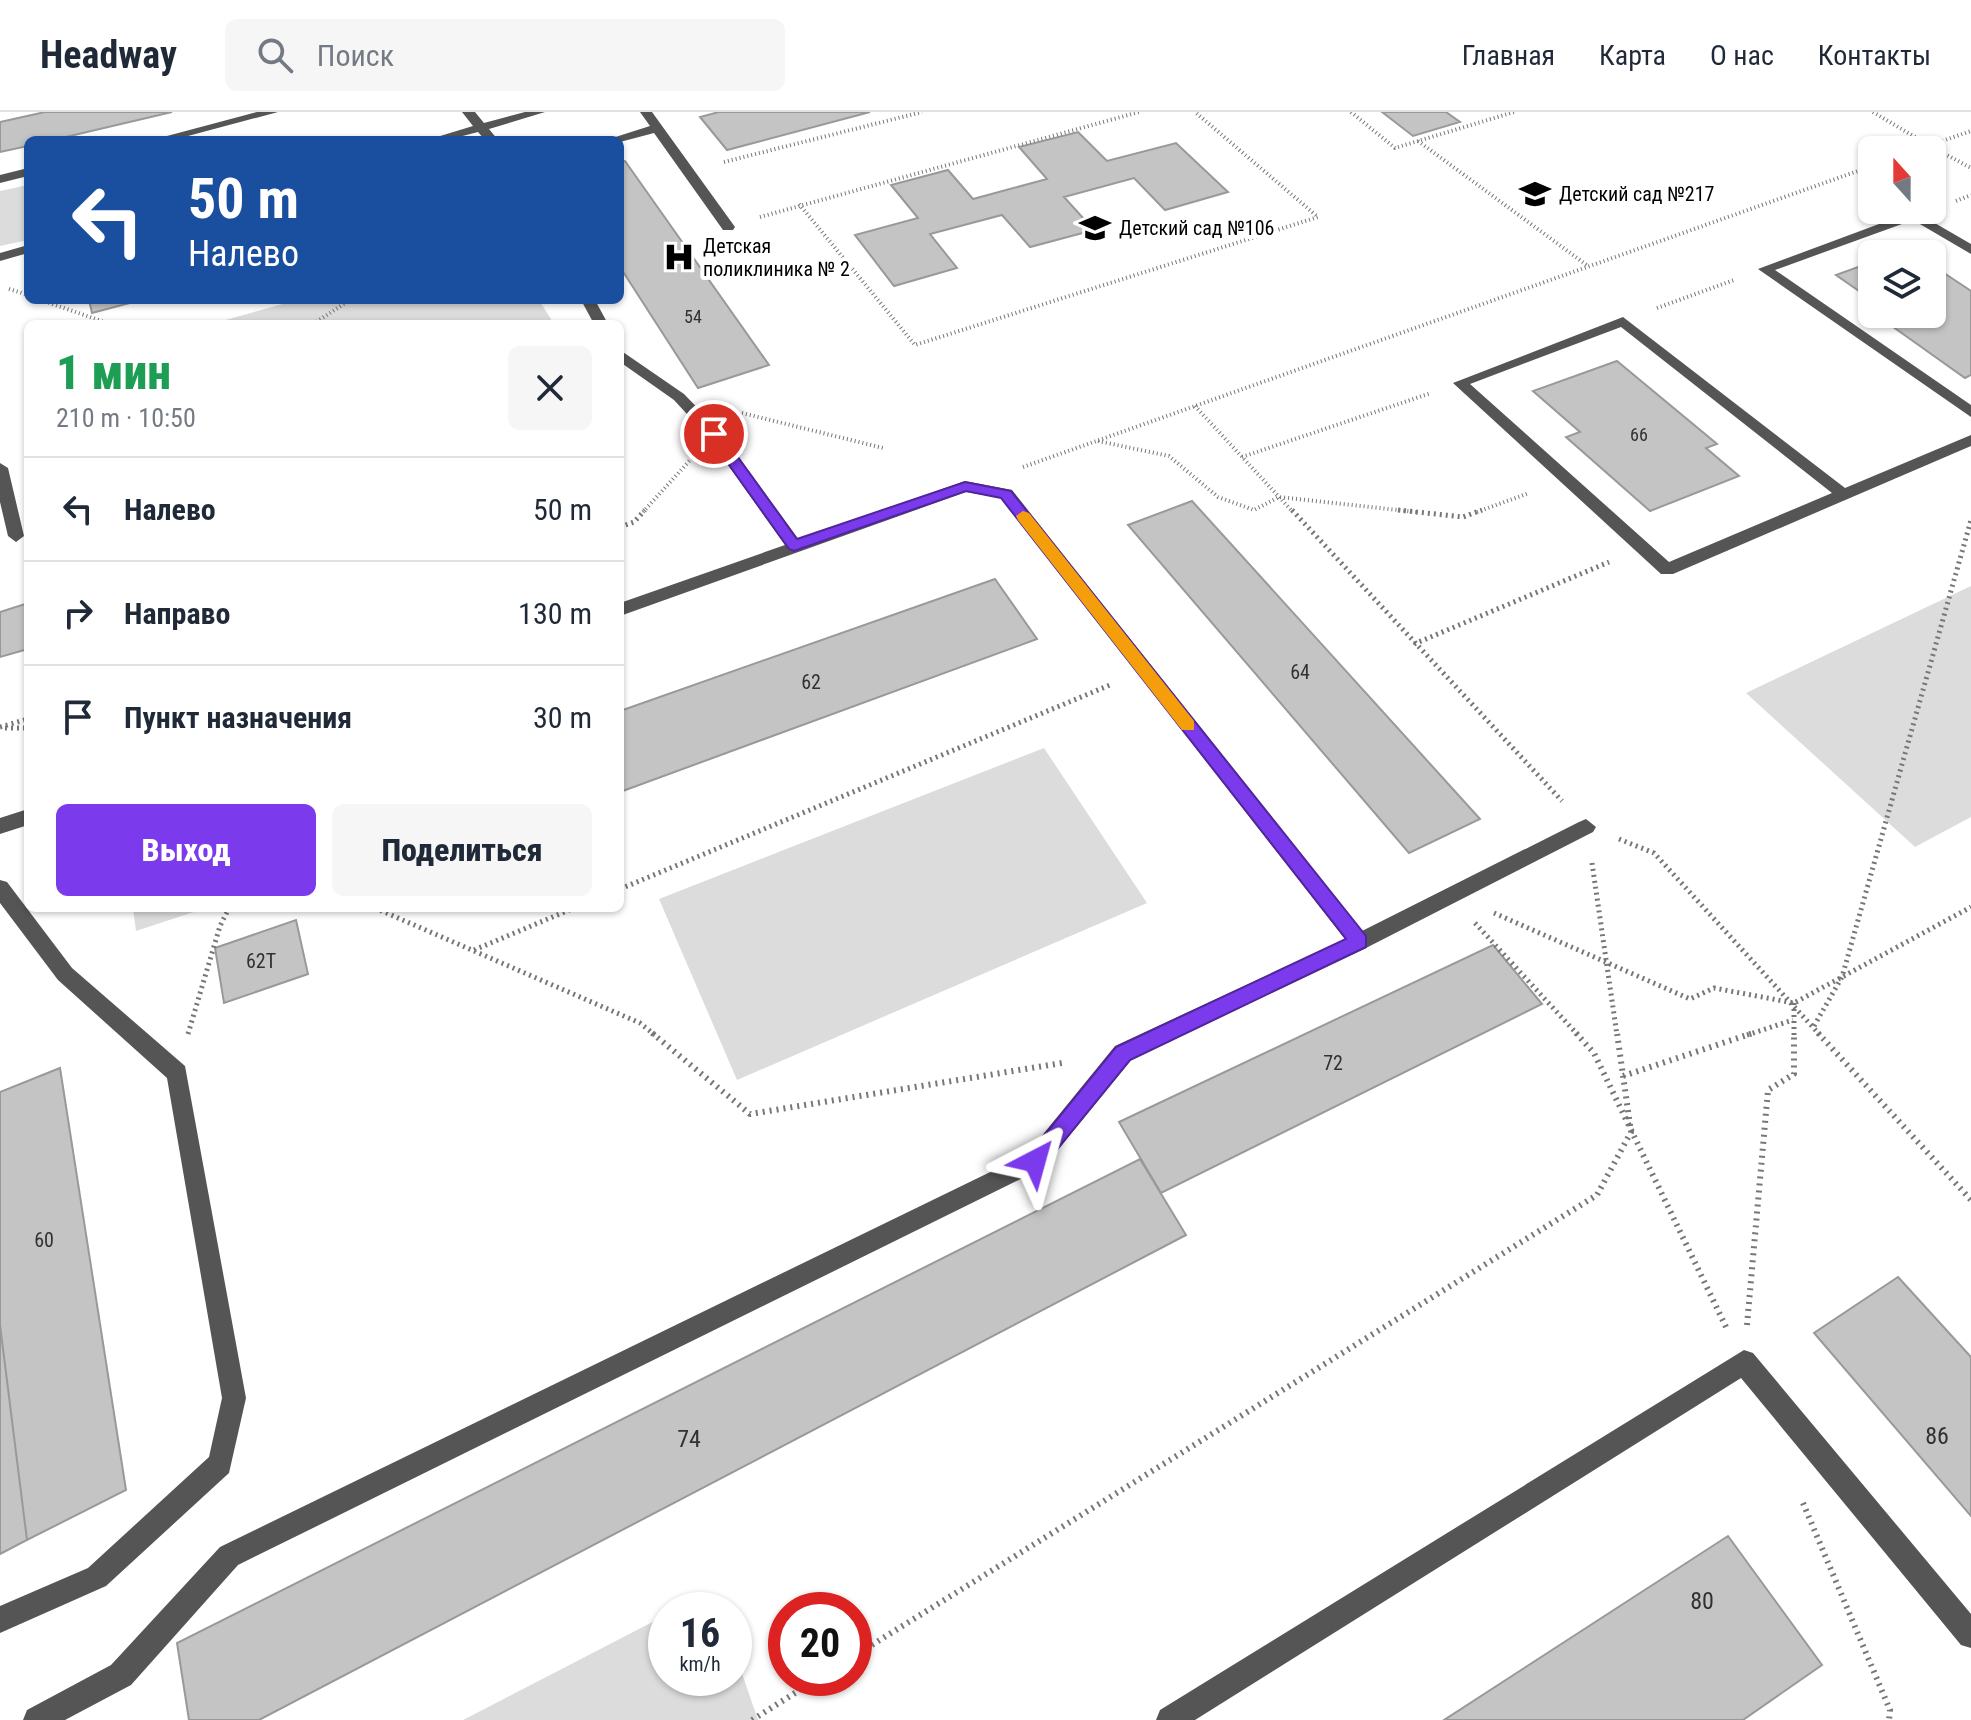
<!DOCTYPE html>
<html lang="ru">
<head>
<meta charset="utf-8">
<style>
	body { margin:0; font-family:"Roboto Condensed",sans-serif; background:#f6f6f7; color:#1f2937; height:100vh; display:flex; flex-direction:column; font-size:30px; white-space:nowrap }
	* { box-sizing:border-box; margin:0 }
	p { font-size:26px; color:#747a83 }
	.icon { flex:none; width:44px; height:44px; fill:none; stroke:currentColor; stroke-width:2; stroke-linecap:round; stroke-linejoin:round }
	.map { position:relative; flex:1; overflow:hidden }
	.panel { position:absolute; left:24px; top:208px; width:600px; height:592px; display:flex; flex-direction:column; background:#fff; border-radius:12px; box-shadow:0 2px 6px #0004 }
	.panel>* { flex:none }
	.guide { position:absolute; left:24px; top:24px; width:600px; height:168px; border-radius:12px; box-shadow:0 2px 6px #0004; background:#1a4fa0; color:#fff; overflow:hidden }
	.needle { width:52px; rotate:339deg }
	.tools { position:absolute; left:1858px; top:24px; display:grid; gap:16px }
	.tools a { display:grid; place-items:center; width:88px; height:88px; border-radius:12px; background:#fff; box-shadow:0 2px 6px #0004; font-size:40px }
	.speed { position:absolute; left:648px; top:1480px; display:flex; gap:16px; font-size:40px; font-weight:700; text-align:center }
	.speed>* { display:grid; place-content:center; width:104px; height:104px; border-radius:50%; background:#fff; box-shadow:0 2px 6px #0004; line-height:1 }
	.speed small { font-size:20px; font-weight:400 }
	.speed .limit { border:12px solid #d22; background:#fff; color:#111 }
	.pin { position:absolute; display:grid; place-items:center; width:68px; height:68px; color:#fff; margin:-34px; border:4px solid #fff; border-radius:50%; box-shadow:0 2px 8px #0007 }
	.me { position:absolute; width:88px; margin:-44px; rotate:39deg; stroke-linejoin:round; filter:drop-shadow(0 0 6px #0008) }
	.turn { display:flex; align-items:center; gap:28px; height:168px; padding:0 32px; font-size:36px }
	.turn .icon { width:104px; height:104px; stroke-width:2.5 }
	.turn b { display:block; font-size:56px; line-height:68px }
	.round { display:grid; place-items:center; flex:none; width:84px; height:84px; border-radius:12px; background:#f6f6f7 }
	.head { display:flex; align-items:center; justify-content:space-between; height:136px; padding:0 32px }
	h1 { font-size:48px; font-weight:800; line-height:60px; color:#1e9e55 }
	.cta { display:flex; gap:16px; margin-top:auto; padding:16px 32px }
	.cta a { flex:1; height:92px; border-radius:12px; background:#7c3aed; color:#fff; font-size:32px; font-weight:800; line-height:92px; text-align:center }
	.cta a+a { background:#f6f6f7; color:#1f2937 }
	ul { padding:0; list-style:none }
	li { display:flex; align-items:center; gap:24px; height:104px; padding:0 32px; border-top:2px solid #e0e1e3 }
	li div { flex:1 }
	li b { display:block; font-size:30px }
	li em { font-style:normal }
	header { display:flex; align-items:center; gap:48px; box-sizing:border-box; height:112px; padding:0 40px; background:#fff; border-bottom:2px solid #e0e1e3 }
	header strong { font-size:38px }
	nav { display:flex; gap:44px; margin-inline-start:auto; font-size:28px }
	.search { width:560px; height:72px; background:#f6f6f7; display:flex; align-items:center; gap:20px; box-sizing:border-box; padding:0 28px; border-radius:12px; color:#747a83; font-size:30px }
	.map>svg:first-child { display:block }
	.green { fill:#dcdcdc }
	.building { fill:#c4c4c4; stroke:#999; stroke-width:2 }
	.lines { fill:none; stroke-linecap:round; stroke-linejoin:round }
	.path-far2 { stroke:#777; stroke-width:4; stroke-dasharray:1 3; stroke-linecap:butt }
	.path-far1 { stroke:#777; stroke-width:5; stroke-dasharray:2 4; stroke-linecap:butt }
	.path { stroke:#777; stroke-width:6; stroke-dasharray:2 5; stroke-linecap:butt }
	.minor { fill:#555; fill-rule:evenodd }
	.route { fill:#7c3aed; stroke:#51269a; stroke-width:2 }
	.slow { fill:#f59e0b }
	.labels { text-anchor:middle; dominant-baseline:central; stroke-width:8; stroke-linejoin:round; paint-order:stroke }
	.far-number-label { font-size:18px; fill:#313131 }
	.far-poi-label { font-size:20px; fill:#000; stroke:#fff; text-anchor:start }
	.number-label { font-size:20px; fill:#313131 }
	.near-number-label { font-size:24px; fill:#313131 }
</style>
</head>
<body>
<header>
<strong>Headway</strong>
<div class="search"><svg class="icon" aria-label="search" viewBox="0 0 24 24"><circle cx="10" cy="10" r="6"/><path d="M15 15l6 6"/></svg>Поиск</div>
<nav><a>Главная</a><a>Карта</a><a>О нас</a><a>Контакты</a></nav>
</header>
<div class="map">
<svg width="1971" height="1608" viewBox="0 0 1971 1608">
	<rect width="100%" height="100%" fill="#fff"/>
	<path class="green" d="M28,73V128L0,134V79Z
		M297,188H539L554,212H211Z
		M1971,474V705L1915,735L1746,581Z
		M1044,636L1147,791L737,968L659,787Z
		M133,796H206L136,819Z
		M666,1503V1566H734V1538L758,1608H463Z"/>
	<path class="building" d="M172,0L53,28H28V34L0,40V10L45,0Z
		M719,0H870L727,38L700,5Z
		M1382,0H1446L1460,10L1413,24Z
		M1078,20L1107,49L1176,31L1228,80L1165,98L1134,66L1064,85L1094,118L1030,135L1002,103L930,122L957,156L894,174L855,123L918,106L891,73L948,58L973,87L1047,67L1019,35Z
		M625,49L769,253L698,276L620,155V50Z
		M1872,150V188L1836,163Z
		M1932,153L1971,179V263L1965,266L1875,202H1932Z
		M89,188H141L92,201Z
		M1617,249L1717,332L1706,336L1739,364L1650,399L1566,325L1580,320L1533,279Z
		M1192,389L1480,707L1409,741L1128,413Z
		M995,467L1037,527L620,680V599Z
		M28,491V537L0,545V500Z
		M296,808L308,862L224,891L215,836Z
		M1493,833L1542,892L1161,1081L1119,1010Z
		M60,956L126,1378L27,1428L0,1213V980Z
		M1140,1047L1186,1123L259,1608H189L177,1531Z
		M1898,1165L1971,1245V1404L1814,1221Z
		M0,1213L27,1428L0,1442Z
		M1728,1424L1822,1553L1743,1608H1444Z"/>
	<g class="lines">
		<path class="path-far2" d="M1351,0L1395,36L1514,0
			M1873,0L1930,34L1918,38
			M1418,29L1588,154
			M1931,33L1971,19
			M1930,34L1971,56
			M724,50L922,0
			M1956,89L1971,83
			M799,92L915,233L1318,105L1195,0
			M760,105L1139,0
			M9,177L28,183
			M41,188L110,212
			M1657,196L1734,168
			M313,212L350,188
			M1195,294L1293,400
			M742,301L883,336
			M1098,329L1169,344L1218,385L1254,398L1279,385L1416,400
			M1242,345L1431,281
			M1023,355L1872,54
			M643,400L692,346
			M1477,400L1529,381"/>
		<path class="path-far1" d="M1292,398L1562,689
			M1398,398L1463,405L1482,398
			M620,415L634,410L645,398
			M1414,532L1609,450
			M0,615L28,607
			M5,616H28
			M1619,727L1654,741L1820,923
			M1592,751L1617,923
			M620,777L1110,573
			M375,796L640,911L655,923
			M1494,801L1690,887L1714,876L1794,891L1971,795
			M1475,811L1578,923
			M474,838L574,796
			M1794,891V923
			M1814,914L1842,865L1971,408
			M188,922L220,814L229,796
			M1747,923L1793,908"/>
		<path class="path" d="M652,921L750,1002L1062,951
			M1576,921L1594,941L1727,1217
			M1818,921L1971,1088
			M1623,964L1753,921
			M1747,1213L1768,978L1794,962V921
			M1803,1391L1890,1598L1889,1608
			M854,1544L1597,1083L1631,1020L1617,921
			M752,1608L819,1566"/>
		<path class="minor" d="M257,0H278L173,28H152Z
			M462,0H475L484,11L525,0H545L489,17L498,28H485L478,20L447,28H427L473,14Z
			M640,0H652L735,115L733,118H723L654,21L620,30L606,28L650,14Z
			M28,56V64L0,71V63Z
			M1914,99L1971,132V142L1913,108L1775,158L1971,293V305L1758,157Z
			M28,133V141L0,149V141Z
			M581,188H595L608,212H594Z
			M1623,205L1845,376L1971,323V334L1673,462H1661L1453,271ZM1621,215L1832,381L1669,450L1470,272Z
			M620,238L684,282L719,318L799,428L965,369L1012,378L1362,819L1579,710L1586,707L1596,715L1593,720L1366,836L1131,948L1043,1056L238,1453L131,1573L65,1608H23L27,1598L111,1553L220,1435L1027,1042L1115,934L1345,827L1001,386L966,380L620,504V491L785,433L709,326L674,288L620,250Z
			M0,351L8,356L24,424L16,430L8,424L0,390Z
			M28,697V713L0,722V706Z
			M0,768L7,770L72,856L185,954L246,1286L229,1361L106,1474L0,1521V1494L88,1456L209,1345L222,1286L167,966L58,868L0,791Z
			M1744,1238L1753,1241L1971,1502V1536L1961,1533L1741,1266L1195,1608H1156L1160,1598Z"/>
	</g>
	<path class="route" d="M709,319H719L797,427L965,370L1011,379L1366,824V835L1130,948L1042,1056L1035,1059L1028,1056L1025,1049L1028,1043L1116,935L1346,827L1001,386L966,379L794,439L789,437L709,325Z"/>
	<path class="slow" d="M1023,399L1029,401L1194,609V618H1182L1018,408L1016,404Z"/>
	<defs>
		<symbol id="school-bare" viewBox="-9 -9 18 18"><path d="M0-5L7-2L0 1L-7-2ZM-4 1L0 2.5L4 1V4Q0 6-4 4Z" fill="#000" stroke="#fff" stroke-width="2.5" paint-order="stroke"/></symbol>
		<symbol id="hospital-bare" viewBox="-9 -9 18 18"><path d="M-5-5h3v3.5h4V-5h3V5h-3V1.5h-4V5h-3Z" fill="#000" stroke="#fff" stroke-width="2.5" paint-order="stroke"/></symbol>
	</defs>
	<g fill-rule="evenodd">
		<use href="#school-bare" x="1513" y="60" width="44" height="44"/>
		<use href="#school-bare" x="1073" y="94" width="44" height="44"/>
		<use href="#hospital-bare" x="657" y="123" width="44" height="44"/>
	</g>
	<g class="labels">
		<g class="far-number-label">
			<text x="693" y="204">54</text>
			<text x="1639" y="322">66</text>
		</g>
		<g class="far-poi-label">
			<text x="1559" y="82">Детский сад №217</text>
			<text x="1119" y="116">Детский сад №106</text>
			<text x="703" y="134">Детская<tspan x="703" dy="23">поликлиника № 2</tspan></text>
		</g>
		<g class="number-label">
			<text x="1300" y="560">64</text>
			<text x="811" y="570">62</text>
			<text x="261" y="849">62Т</text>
			<text x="1333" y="951">72</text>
			<text x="44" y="1128">60</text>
		</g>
		<g class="near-number-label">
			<text x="1937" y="1324">86</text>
			<text x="689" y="1327">74</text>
			<text x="1702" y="1489">80</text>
		</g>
	</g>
</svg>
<div class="tools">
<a><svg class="needle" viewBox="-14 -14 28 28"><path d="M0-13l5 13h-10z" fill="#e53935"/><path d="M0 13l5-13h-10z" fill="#747a83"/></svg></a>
<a><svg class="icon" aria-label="layers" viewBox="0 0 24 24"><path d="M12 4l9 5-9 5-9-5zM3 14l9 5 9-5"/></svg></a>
</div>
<div class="speed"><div>16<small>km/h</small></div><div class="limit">20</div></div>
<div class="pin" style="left:714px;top:322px;background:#d93025"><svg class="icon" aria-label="arrive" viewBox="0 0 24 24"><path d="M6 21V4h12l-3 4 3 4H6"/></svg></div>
<svg class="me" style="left:1035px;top:1049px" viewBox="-20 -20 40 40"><path d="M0-17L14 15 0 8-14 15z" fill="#7c3aed" stroke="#fff" stroke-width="4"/></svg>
<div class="guide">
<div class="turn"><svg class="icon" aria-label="left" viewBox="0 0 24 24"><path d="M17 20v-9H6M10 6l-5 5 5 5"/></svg><div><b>50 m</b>Налево</div></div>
</div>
<section class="panel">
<div class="head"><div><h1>1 мин</h1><p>210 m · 10:50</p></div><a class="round"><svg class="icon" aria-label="close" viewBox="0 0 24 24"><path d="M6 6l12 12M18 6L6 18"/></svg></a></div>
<ul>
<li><svg class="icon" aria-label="left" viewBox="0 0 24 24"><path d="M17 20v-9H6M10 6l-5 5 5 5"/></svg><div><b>Налево</b></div><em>50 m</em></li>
<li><svg class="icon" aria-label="right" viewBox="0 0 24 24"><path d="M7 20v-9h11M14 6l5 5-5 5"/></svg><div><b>Направо</b></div><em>130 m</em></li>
<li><svg class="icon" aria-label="arrive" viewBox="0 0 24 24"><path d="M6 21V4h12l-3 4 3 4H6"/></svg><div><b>Пункт назначения</b></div><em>30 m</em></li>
</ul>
<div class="cta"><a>Выход</a><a>Поделиться</a></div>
</section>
</div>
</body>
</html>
